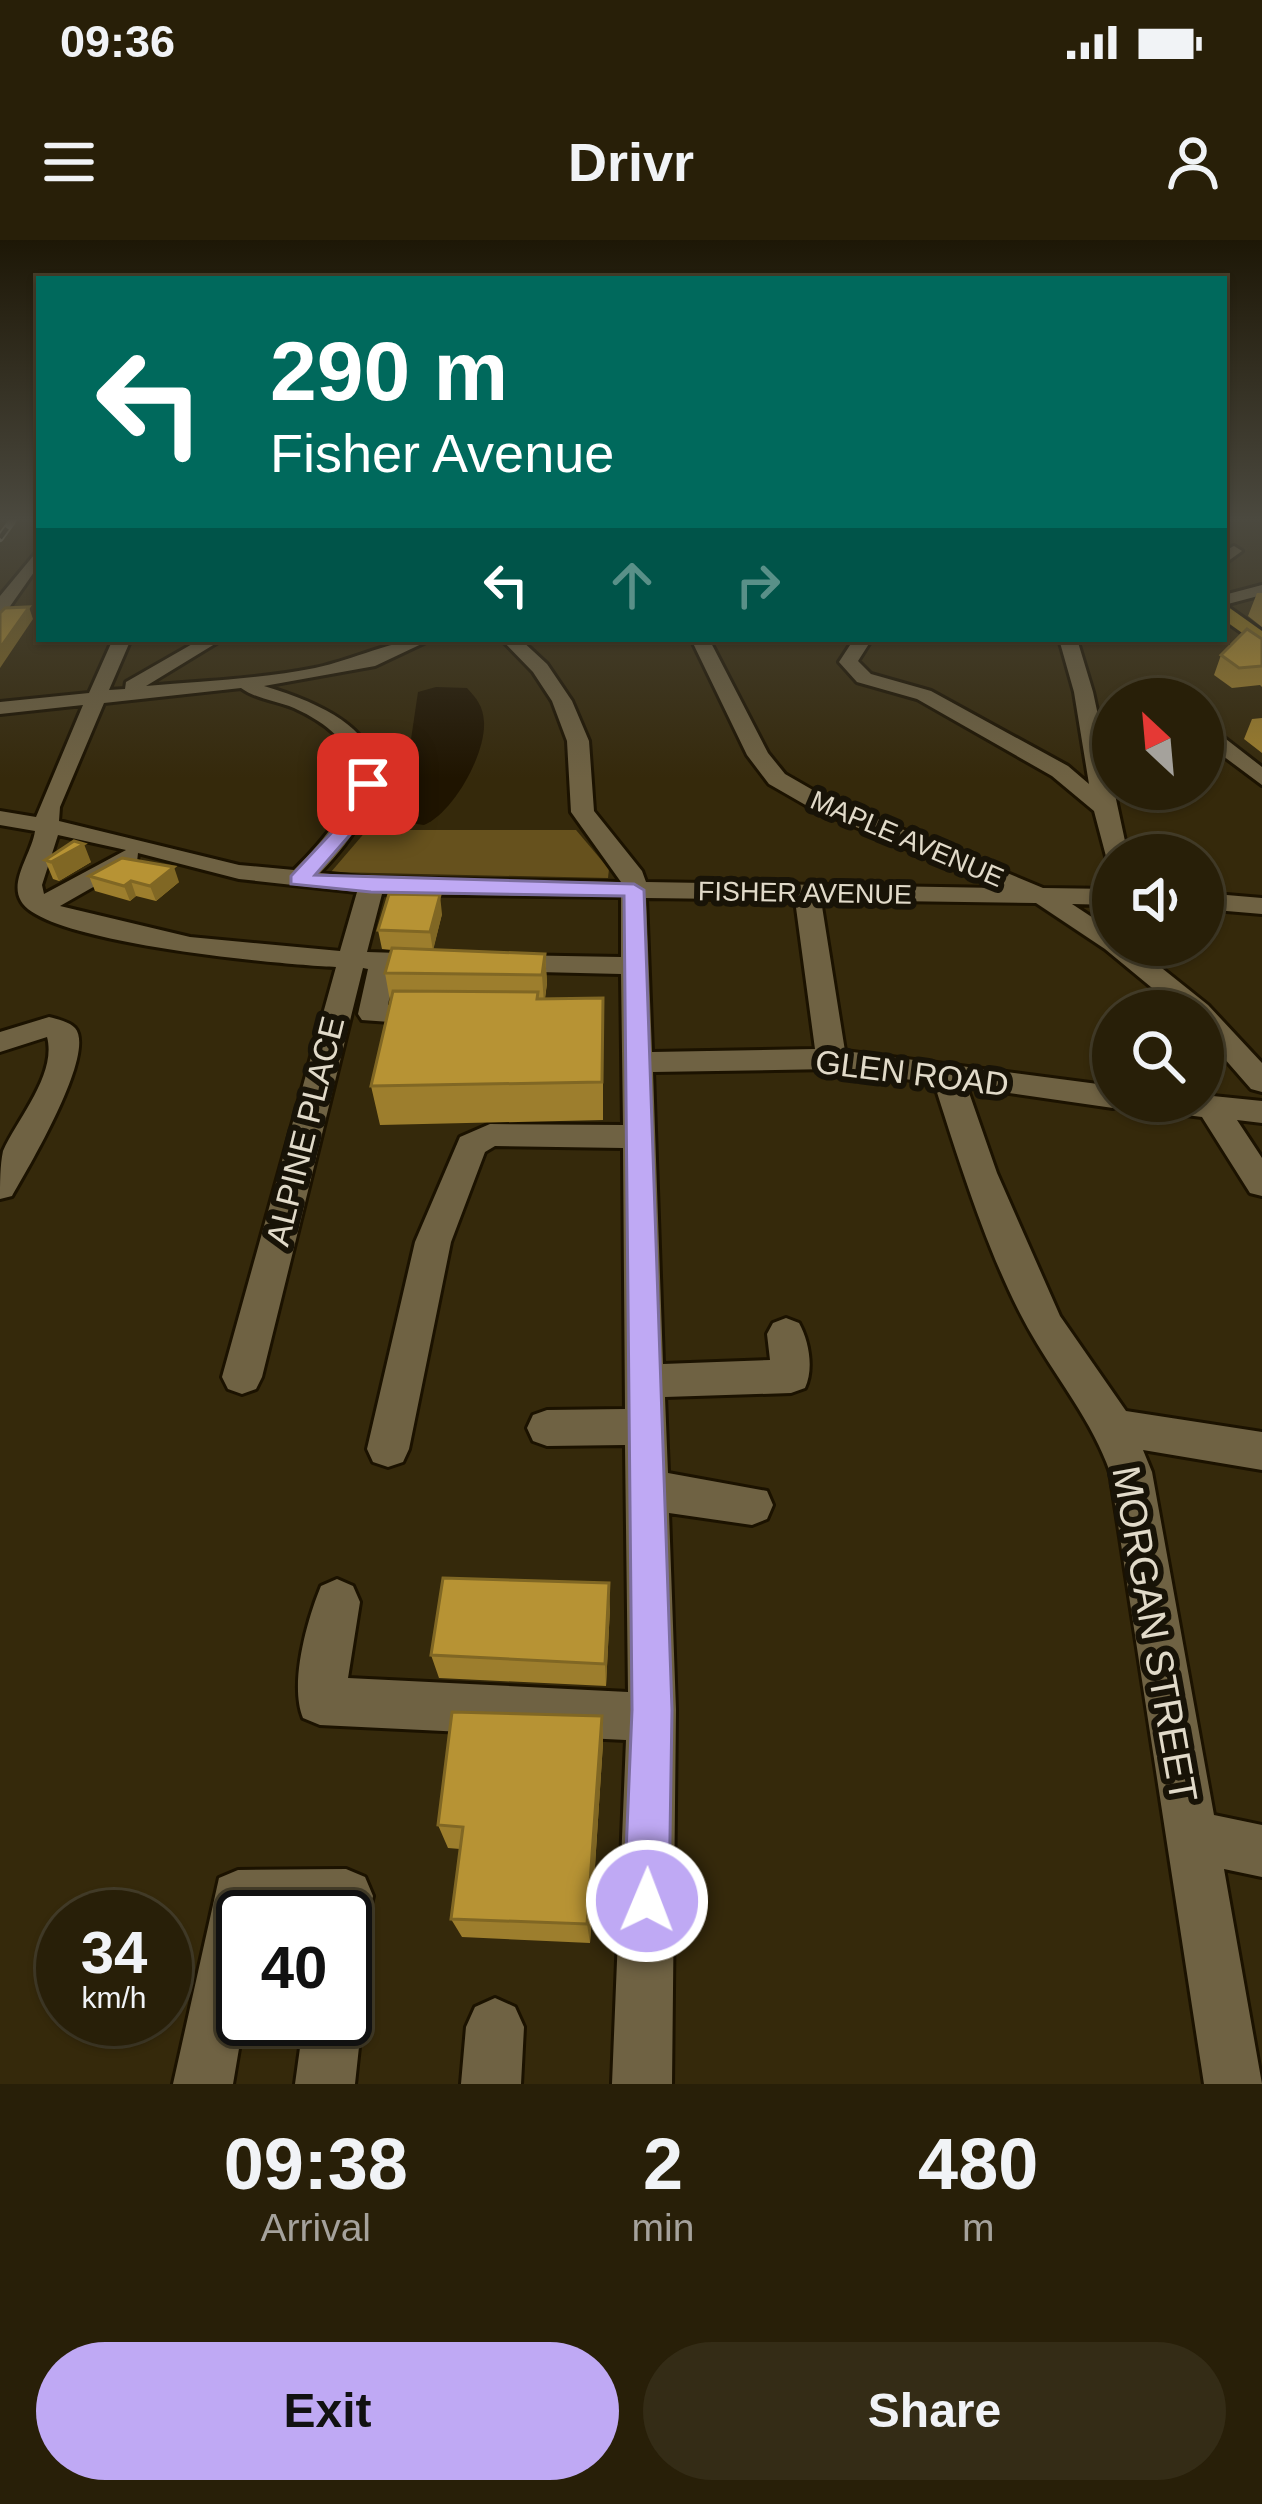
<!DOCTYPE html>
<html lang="en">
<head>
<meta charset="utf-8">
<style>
	body { margin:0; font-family:Arial,sans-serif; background:#342c16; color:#f1f3f6; height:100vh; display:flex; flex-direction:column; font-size:45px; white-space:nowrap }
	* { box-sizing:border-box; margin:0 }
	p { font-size:39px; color:#a5a29c }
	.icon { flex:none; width:66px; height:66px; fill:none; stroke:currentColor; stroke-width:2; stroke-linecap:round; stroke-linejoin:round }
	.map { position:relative; height:1844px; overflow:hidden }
	.side { display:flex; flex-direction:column; background:#281f08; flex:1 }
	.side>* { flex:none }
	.guide { position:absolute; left:36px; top:36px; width:1191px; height:366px; border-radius:0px; box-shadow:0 3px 9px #0004,0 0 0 3px #443d29; background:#00695c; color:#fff; overflow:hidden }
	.needle { width:78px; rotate:334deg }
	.tools { position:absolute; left:1092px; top:438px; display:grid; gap:24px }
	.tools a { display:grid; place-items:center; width:132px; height:132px; border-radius:50%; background:#281f08; box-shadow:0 3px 9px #0004,0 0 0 3px #443d29; font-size:60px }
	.speed { position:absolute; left:36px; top:1650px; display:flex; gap:24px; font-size:60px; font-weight:700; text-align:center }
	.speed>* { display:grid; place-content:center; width:156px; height:156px; border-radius:50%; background:#281f08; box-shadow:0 3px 9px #0004,0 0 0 3px #443d29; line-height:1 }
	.speed small { font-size:30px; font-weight:400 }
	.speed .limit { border:6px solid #111; border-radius:18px; background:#fff; color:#111 }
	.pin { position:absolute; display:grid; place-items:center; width:102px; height:102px; color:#fff; margin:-51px; border-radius:24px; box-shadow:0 6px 18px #0006 }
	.me { position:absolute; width:132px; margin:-66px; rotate:1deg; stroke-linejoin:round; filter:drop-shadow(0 0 9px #0008) }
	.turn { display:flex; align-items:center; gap:42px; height:252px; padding:0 36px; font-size:54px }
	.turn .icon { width:156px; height:156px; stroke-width:2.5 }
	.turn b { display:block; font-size:84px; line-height:102px }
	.lanes { display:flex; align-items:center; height:114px; padding:0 36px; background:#0003; justify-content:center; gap:60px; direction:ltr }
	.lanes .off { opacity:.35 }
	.eta { display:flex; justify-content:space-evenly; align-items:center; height:204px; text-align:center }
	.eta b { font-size:72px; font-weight:800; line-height:84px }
	.button { display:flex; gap:24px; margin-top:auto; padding:24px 36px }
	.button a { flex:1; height:138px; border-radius:72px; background:#bfa9f4; color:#111; font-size:48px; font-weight:800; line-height:138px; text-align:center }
	.button a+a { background:#342c16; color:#f1f3f6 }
	.status { display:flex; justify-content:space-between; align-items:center; height:84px; padding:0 60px; background:#281f08; direction:ltr }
	.status svg { height:33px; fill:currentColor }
	header { display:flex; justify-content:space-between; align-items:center; height:156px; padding:0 36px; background:#281f08; font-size:54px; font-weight:800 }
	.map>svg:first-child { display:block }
	.green { fill:#66511d }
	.water { fill:#1f1400 }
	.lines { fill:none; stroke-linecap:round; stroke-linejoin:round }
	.minor-casing { stroke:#1b1200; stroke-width:6 }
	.major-casing { stroke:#1b1200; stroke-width:6 }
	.minor { fill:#6f6243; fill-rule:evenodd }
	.major { fill:#a0801d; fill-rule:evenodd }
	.rail-casing { stroke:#b7af9b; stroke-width:8 }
	.rail { stroke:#181307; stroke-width:4.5; stroke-dasharray:12; stroke-linecap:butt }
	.wall { fill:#9d7e2d }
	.shaded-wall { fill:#806724 }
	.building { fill:#b79334; stroke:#806724; stroke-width:3 }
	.route { fill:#bfa9f4; stroke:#7c6e9f; stroke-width:3 }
	.labels { text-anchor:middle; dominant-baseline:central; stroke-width:12; stroke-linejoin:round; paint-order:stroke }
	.far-street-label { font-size:27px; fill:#e1dac9; stroke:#181307 }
	.street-label { font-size:33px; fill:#e1dac9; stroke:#181307 }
	.near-street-label { font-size:39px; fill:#e1dac9; stroke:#181307 }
</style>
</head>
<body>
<div class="status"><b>09:36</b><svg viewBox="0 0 49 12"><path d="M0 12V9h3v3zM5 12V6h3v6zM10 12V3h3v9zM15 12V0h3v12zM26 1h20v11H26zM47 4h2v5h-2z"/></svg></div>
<header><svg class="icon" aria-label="menu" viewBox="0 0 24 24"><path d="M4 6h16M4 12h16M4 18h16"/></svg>Drivr<svg class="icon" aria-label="person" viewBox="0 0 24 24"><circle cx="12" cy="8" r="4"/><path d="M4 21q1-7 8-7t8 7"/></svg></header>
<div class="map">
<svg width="1262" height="1844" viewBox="0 0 1262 1844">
	<rect width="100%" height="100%" fill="#35290b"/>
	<path class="green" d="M367,590H576L609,629L608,638L331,632Z"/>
	<path class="water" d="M436,447L467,448C477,459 483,466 484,482C486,514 453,573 424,585L410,583L401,567L418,452Z"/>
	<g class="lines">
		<defs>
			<path id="minor" d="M1234,306L1242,311L1224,324V311Z
				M39,309V325L6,372L0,373V356Z
				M1262,345V355L1224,365V355Z
				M113,399H131L109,450L125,449L126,442L201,399H223L146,446C202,441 260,439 315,428C354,420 392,399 432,399L375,426L264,446C385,482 413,536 320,633L371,638L621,642L571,572L567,501L552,461L533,432L501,399H520L547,424L572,461L589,501L594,571L642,631L646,642L999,648L809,567L769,544L747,515L691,399H709L768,513L785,534L825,557L1043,648L1113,649V665L1072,664L1113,691V705H1133L1208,765L1262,823V852L1251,849L1203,794V771H1180L1105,709L1036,663L821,660L845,811L1113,846V861H1126L1113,868L967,847L997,933L1060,1076L1126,1171L1262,1192V1230L1143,1210L1152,1232L1214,1575L1262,1585V1637L1224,1629L1262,1844H1204L1110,1232C1092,1181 1059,1142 1032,1095C991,1025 959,921 934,843L831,829L653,832L663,1124L770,1120L767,1094L773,1083L786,1078L799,1083C809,1101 814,1129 805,1148L791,1153L665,1157L668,1233L767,1251L773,1265L767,1279L752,1285L669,1273L676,1470L672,1844H612L626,1500L320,1485L303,1478C289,1444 307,1380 321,1346L337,1339L353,1346L360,1362L348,1438L628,1452L625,1205L547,1206L533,1201L527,1188L533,1175L547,1170L625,1169L623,908L495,906L485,912L451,1002L409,1209L403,1222L388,1227L373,1222L367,1209L415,1002L460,897L490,884L623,885L621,734L501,731L487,723L501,715L621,717V657L382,654L367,712L432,714L446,722L432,730L395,729L388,765L432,767L446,776L432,785L362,780L358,774L368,729L363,728L262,1137L256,1149L242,1154L228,1149L222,1137L336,727C285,725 43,703 21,661C9,641 32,613 35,591L0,585V571L36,577L83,465L0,474V462L89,453ZM241,448C256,459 277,461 294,468C391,512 353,572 294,630L239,625L59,581L60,567L104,463ZM58,595L126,610L44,654L42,645ZM138,613L239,639L357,652L340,711L190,697L60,666L137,622ZM646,658L795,660L815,809L652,812Z
				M854,399H872L858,421L871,434L931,451L1068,526L1089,544L1074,452L1059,399H1077L1093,452L1128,615H1113V622L1107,620L1094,571L1052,536L917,459L857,442L839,422Z
				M1203,488L1213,489L1262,527V545L1203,501Z
				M1203,653L1262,658V674L1203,669Z
				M49,777C57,779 70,782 75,788C97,813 27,930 12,956L0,959C0,944 0,925 3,911C18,878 57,834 47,797L0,812V792Z
				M1203,855L1262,861V883L1237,880L1262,918V956L1250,953L1202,877L1138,869L1133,861H1203Z
				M346,1629L365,1637L373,1656L363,1696L345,1704V1677H243L244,1779L233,1844H173L219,1638L238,1630Z
				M345,1755L353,1759L362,1779L355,1844H295L304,1779H345Z
				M495,1758L515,1767L524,1787L521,1844H461L466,1787L475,1767Z"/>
			<path id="major" d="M1224,364L1262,391V407L1224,380Z"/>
		</defs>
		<use href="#minor" class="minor-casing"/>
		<use href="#major" class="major-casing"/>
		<use href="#minor" class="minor"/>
		<use href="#major" class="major"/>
		<defs>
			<path id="rail" d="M0,298L13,280"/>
		</defs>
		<use href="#rail" class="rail-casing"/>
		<use href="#rail" class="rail"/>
	</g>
	<path class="wall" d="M1257,353H1262V387L1248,376Z
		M1262,399V447L1260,445L1232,448L1214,435L1221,415Z
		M1262,478V513L1244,499L1252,479Z
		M45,620L91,622L59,641L53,639Z
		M89,636L179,642L156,661L136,656L130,661L95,651Z
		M442,674L433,709L545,714L547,743L545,759L603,797V880L380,885L371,846L390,761L385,733L392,710L382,709L378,690Z
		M610,1368L606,1446L439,1438L431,1415Z
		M602,1476L603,1503L590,1703L462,1697L451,1679L460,1609L448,1608L438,1585Z"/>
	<path class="shaded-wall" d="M29,367L33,379L0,428V408Z
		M84,604L91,622L59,641L51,622Z
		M174,627L179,642L156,661L150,646Z
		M131,641L136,656L130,661L124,646Z
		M440,655L442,674L433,711L430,692Z
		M545,714L547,743L544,764L542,735Z
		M609,1343L610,1368L606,1446L605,1424Z
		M602,1476L603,1503L590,1703L587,1684Z"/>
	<path class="building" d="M29,367L0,408V373L5,368Z
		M1247,389L1262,399V426L1239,428L1221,415Z
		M74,601L84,604L51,622L45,620Z
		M122,618L174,627L150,646L131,641L124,646L89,636Z
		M389,654L440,655L430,692L378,690Z
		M392,708L545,714L542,735L385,733Z
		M393,751L538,752L537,759L603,758L602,842L371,846Z
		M443,1338L609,1343L605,1424L431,1415Z
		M452,1472L602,1476L587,1684L451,1679L463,1587L438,1585Z"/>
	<linearGradient id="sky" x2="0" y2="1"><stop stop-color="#1d1706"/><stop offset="0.52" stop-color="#4b493f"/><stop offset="1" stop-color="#4b493f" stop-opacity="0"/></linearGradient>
	<rect width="1262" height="538" fill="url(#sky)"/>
	<path class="route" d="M368,539L377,544L355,589L315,635L634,644L644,650L672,1470L669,1661L663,1677L647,1683L631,1677L624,1661L632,1470L624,656L371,652L291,644V636L337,587L358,544Z"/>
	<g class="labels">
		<g class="far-street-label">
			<text transform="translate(907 599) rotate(23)">MAPLE AVENUE</text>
			<text transform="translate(805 653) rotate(1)">FISHER AVENUE</text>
		</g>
		<g class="street-label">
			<text transform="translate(912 833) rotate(7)">GLEN ROAD</text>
			<text transform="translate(305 891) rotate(-76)">ALPINE PLACE</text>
		</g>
		<g class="near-street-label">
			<text transform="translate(1155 1394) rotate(80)">MORGAN STREET</text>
		</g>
	</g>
</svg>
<div class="tools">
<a><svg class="needle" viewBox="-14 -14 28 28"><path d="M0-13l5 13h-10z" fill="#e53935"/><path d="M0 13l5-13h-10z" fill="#a5a29c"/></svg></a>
<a><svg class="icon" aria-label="sound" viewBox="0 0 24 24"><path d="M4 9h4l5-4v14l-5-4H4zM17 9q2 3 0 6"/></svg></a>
<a><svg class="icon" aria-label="search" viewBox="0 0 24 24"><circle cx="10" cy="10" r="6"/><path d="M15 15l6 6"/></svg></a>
</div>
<div class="speed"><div>34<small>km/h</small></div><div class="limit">40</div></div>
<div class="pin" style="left:368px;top:544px;background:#d93025"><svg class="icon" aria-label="arrive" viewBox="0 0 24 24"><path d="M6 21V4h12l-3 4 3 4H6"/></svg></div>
<svg class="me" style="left:647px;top:1661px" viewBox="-20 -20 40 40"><circle r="17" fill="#bfa9f4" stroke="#fff" stroke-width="3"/><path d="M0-11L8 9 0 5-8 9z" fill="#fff"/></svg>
<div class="guide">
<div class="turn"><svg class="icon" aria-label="left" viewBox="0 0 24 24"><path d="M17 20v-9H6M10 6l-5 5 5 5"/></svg><div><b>290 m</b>Fisher Avenue</div></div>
<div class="lanes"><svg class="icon" aria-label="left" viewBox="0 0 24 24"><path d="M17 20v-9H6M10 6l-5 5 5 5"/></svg><svg class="icon off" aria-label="ahead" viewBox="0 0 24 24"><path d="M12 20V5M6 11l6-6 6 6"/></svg><svg class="icon off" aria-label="right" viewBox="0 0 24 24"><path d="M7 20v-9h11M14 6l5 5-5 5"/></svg></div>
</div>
</div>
<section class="side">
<div class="eta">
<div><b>09:38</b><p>Arrival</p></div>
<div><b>2</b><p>min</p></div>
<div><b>480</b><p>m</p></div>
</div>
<div class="button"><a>Exit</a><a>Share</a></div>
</section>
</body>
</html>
